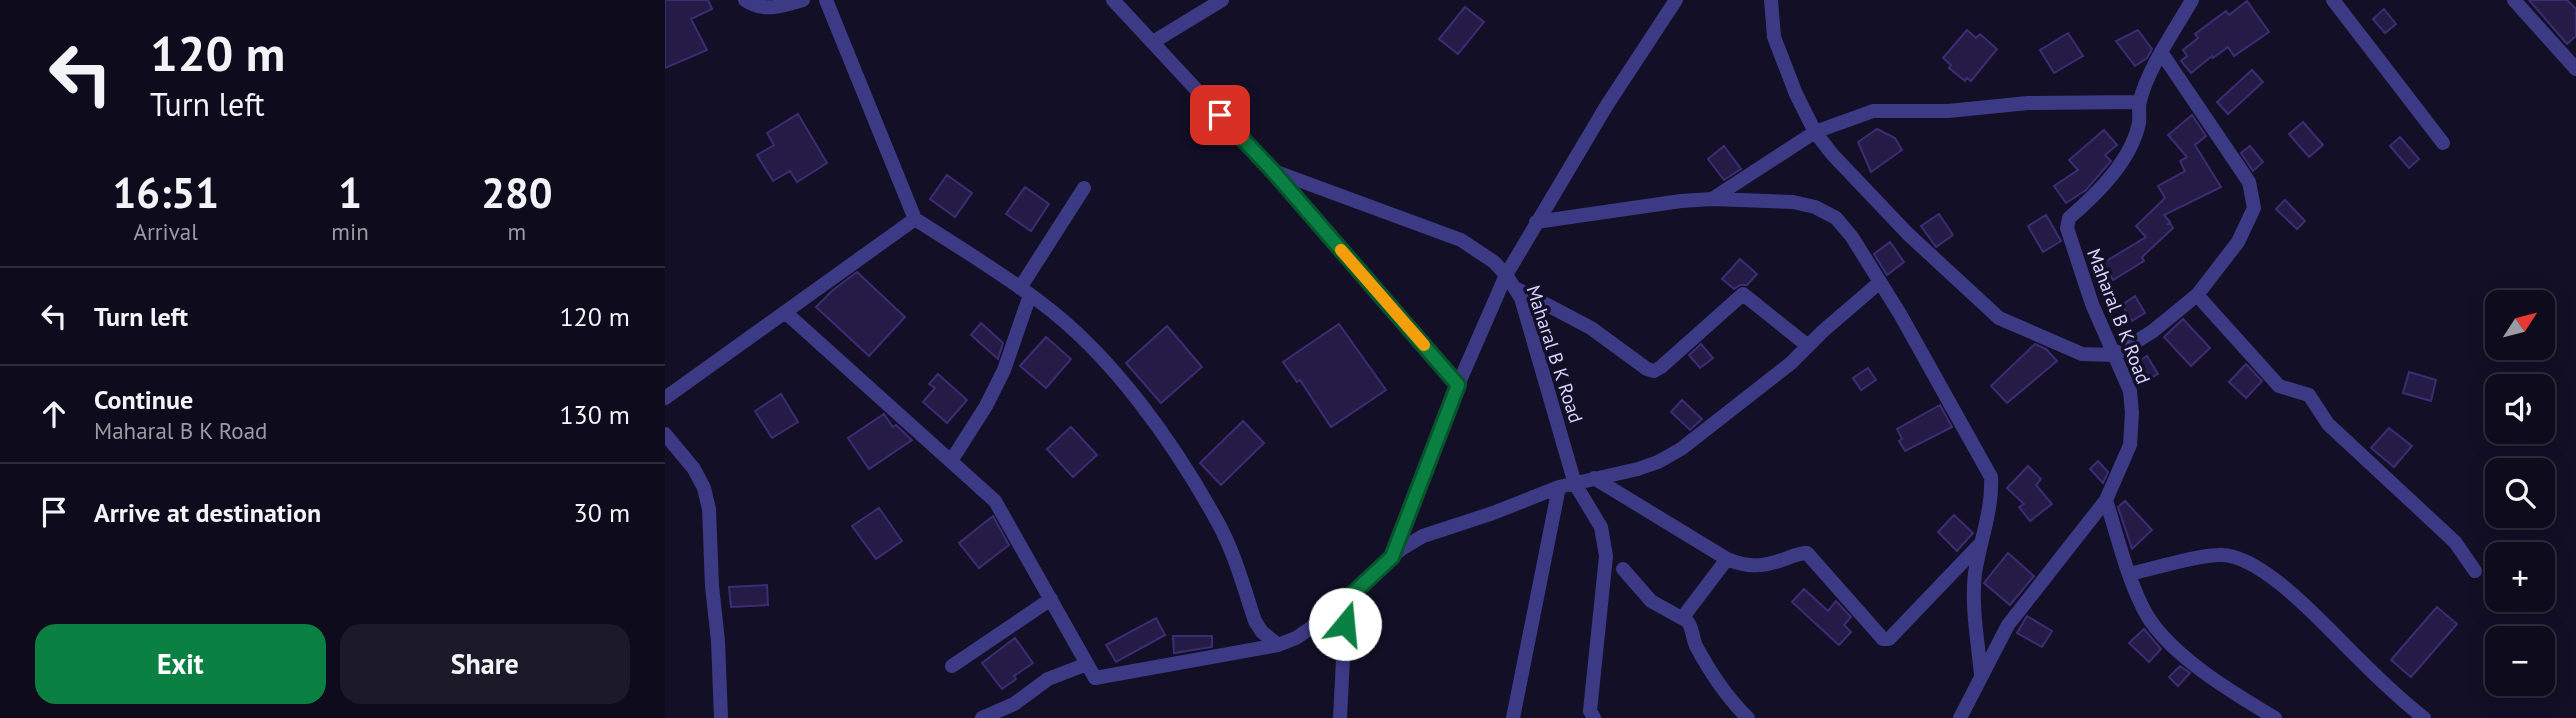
<!DOCTYPE html>
<html lang="en">
<head>
<meta charset="utf-8">
<style>
	body { margin:0; font-family:"PT Sans",sans-serif; background:#1c1929; color:#f1f3f6; height:100vh; display:flex; flex-direction:column; font-size:26px; white-space:nowrap }
	* { box-sizing:border-box; margin:0 }
	p { font-size:23px; color:#9b9ba3 }
	.icon { flex:none; width:38px; height:38px; fill:none; stroke:currentColor; stroke-width:2; stroke-linecap:round; stroke-linejoin:round }
	.map { position:relative; flex:1; overflow:hidden }
	.sheet { display:flex; flex-direction:column; background:#0e0b1c; width:665px }
	.sheet>* { flex:none }
	.guide { background:#0e0b1c; color:#f1f3f6; overflow:hidden }
	.needle { width:46px; rotate:54deg }
	.controls { position:absolute; left:1820px; top:290px; display:grid; gap:14px }
	.controls a { display:grid; place-items:center; width:70px; height:70px; border-radius:14px; background:#0e0b1c; box-shadow:0 4px 18px #0003,0 0 0 2px #2e2b3b; font-size:35px }
	.pin { position:absolute; display:grid; place-items:center; width:60px; height:60px; color:#fff; margin:-30px; border-radius:14px; box-shadow:0 4px 10px #0006 }
	.me { position:absolute; width:77px; margin:-38px; rotate:17deg; stroke-linejoin:round; filter:drop-shadow(0 0 5px #0008) }
	.turn { display:flex; align-items:center; gap:24px; height:147px; padding:0 35px; font-size:32px }
	.turn .icon { width:91px; height:91px; stroke-width:2.5 }
	.turn b { display:block; font-size:49px; line-height:60px }
	.eta { display:flex; justify-content:space-evenly; align-items:center; height:119px; text-align:center }
	.eta b { font-size:42px; font-weight:800; line-height:49px }
	.action { display:flex; gap:14px; margin-top:auto; padding:14px 35px }
	.action a { flex:1; height:80px; border-radius:21px; background:#0b8043; color:#fff; font-size:28px; font-weight:800; line-height:80px; text-align:center }
	.action a+a { background:#1c1929; color:#f1f3f6 }
	ul { padding:0; list-style:none }
	li { display:flex; align-items:center; gap:21px; height:98px; padding:0 35px; border-top:2px solid #2e2b3b }
	li div { flex:1 }
	li b { display:block; font-size:26px }
	li em { font-style:normal }
	main { display:flex; flex:1; min-height:0 }
	.map>svg:first-child { display:block }
	.building { fill:#241b47; stroke:#3b2d73; stroke-width:2 }
	.lines { fill:none; stroke-linecap:round; stroke-linejoin:round }
	.minor { stroke:#3d3a85; stroke-width:14 }
	.route-casing { stroke:#07532c; stroke-width:18 }
	.route { stroke:#0b8043; stroke-width:12 }
	.slow { stroke:#f59e0b; stroke-width:12 }
	.labels { text-anchor:middle; dominant-baseline:central; stroke-width:7; stroke-linejoin:round; paint-order:stroke }
	.street-label { font-size:19px; fill:#d9d4ff; stroke:#130f26 }
</style>
</head>
<body>
<main>
<section class="sheet">
<div class="guide">
<div class="turn"><svg class="icon" aria-label="left" viewBox="0 0 24 24"><path d="M17 20v-9H6M10 6l-5 5 5 5"/></svg><div><b>120 m</b>Turn left</div></div>
</div>
<div class="eta">
<div><b>16:51</b><p>Arrival</p></div>
<div><b>1</b><p>min</p></div>
<div><b>280</b><p>m</p></div>
</div>
<ul>
<li><svg class="icon" aria-label="left" viewBox="0 0 24 24"><path d="M17 20v-9H6M10 6l-5 5 5 5"/></svg><div><b>Turn left</b></div><em>120 m</em></li>
<li><svg class="icon" aria-label="ahead" viewBox="0 0 24 24"><path d="M12 20V5M6 11l6-6 6 6"/></svg><div><b>Continue</b><p>Maharal B K Road</p></div><em>130 m</em></li>
<li><svg class="icon" aria-label="arrive" viewBox="0 0 24 24"><path d="M6 21V4h12l-3 4 3 4H6"/></svg><div><b>Arrive at destination</b></div><em>30 m</em></li>
</ul>
<div class="action"><a>Exit</a><a>Share</a></div>
</section>
<div class="map">
<svg width="1911" height="718" viewBox="0 0 1911 718">
	<rect width="100%" height="100%" fill="#130f26"/>
	<path class="building" d="M0,0H43L47,9L26,19L42,50L0,68Z
		M1864,0H1902L1911,9V36L1902,44Z
		M1582,1L1604,32L1569,56L1563,47L1548,58L1547,56L1526,73L1516,61L1522,56L1518,50L1533,38L1530,34L1561,11L1564,15Z
		M800,7L819,22L793,54L774,39Z
		M1719,9L1731,24L1720,33L1708,19Z
		M1302,30L1311,38L1315,34L1332,49L1306,81L1302,78L1300,81L1284,68L1286,65L1278,58Z
		M1473,30L1487,49L1482,58L1470,66L1451,41Z
		M1403,33L1418,56L1389,73L1375,50Z
		M1587,70L1598,82L1563,114L1552,102Z
		M133,114L162,163L132,182L125,171L108,181L92,155L109,145L102,133Z
		M1527,115L1541,136L1530,145L1556,187L1499,215L1505,222L1502,225L1505,223L1508,228L1477,257L1479,261L1448,280L1438,263L1481,237L1471,226L1500,198L1493,186L1520,171L1515,161L1522,157L1503,135Z
		M1638,122L1658,145L1644,157L1624,134Z
		M1212,129L1230,138L1237,150L1206,172L1193,142Z
		M1439,130L1452,145L1440,155L1446,161L1421,190L1401,203L1389,186L1413,170L1404,160Z
		M1735,137L1754,159L1744,168L1725,146Z
		M1059,146L1076,169L1059,180L1043,159Z
		M1585,146L1598,162L1588,171L1576,153Z
		M282,175L307,193L290,217L265,199Z
		M360,187L384,204L366,231L341,214Z
		M1620,200L1640,221L1632,229L1611,209Z
		M1274,214L1288,235L1271,247L1256,226Z
		M1381,215L1396,241L1378,252L1363,226Z
		M1225,242L1239,262L1222,275L1209,254Z
		M1075,259L1092,274L1082,285H1075L1069,289L1057,279Z
		M192,272L240,317L204,356L151,307L168,290Z
		M1470,296L1480,313L1467,321L1457,305Z
		M1518,319L1545,348L1526,366L1499,337Z
		M316,323L338,343L333,359L306,335Z
		M674,324L721,390L666,427L635,380L632,382L618,362Z
		M502,326L537,367L496,403L461,363Z
		M381,337L406,359L381,388L355,366Z
		M1036,344L1048,358L1035,368L1024,355Z
		M1370,344L1381,349L1392,361L1342,403L1326,386Z
		M1482,356L1493,374L1473,385L1465,367Z
		M1581,364L1597,381L1581,398L1564,382Z
		M1203,368L1211,380L1196,390L1188,378Z
		M1744,372L1771,380L1766,401L1738,393Z
		M273,374L302,400L282,423L258,402L270,388L264,384Z
		M116,394L133,422L107,438L90,411Z
		M1017,400L1037,419L1025,430L1006,412Z
		M1275,405L1287,427L1240,451L1234,441L1237,439L1232,429Z
		M219,414L228,427L231,425L247,440L204,469L183,438Z
		M578,421L599,443L556,485L535,463Z
		M406,427L432,455L408,477L382,449Z
		M1724,428L1747,446L1729,467L1706,448Z
		M1433,461L1443,472L1438,483L1425,469Z
		M1363,466L1376,479L1371,485L1387,504L1365,521L1354,507L1359,504L1342,488Z
		M1460,501L1487,530L1467,549L1453,507Z
		M214,508L237,541L211,559L187,526Z
		M1289,515L1308,533L1292,551L1273,532Z
		M328,516L344,545L314,568L294,543Z
		M1343,553L1369,576L1345,605L1319,583Z
		M102,585L103,605L66,607L64,587Z
		M1139,589L1163,611L1171,601L1186,617L1179,625L1186,632L1174,645L1127,602Z
		M1772,607L1792,624L1746,677L1726,660Z
		M1362,616L1387,631L1377,647L1352,633Z
		M491,618L500,635L451,662L441,645Z
		M1479,629L1496,649L1484,662L1464,643Z
		M508,636H547V647L509,653Z
		M350,638L368,663L349,676L351,679L337,689L317,663Z
		M1515,666L1525,673L1513,686L1504,677Z"/>
	<g class="lines">
		<path class="minor" d="M80,0C99,13 118,6 138,0
			M448,0L606,170L796,240L829,262L841,275L856,298L910,484L936,527L941,556L925,711L929,718
			M1106,0L1109,37L1131,94L1150,132L1167,154L1243,234L1334,318L1417,354L1450,355L1488,331L1532,295L1614,386L1644,395L1663,424L1790,542L1810,571
			M1668,0L1778,143
			M1849,0L1911,69
			M488,42L557,0
			M1496,52L1584,182L1589,208L1573,242L1532,295
			M608,172L793,385
			M1047,199L1150,132L1208,111H1283L1363,103L1475,102
			M250,219C292,246 335,272 375,302C447,355 509,443 552,521C569,551 579,588 590,621L597,632L613,645
			M871,222L1016,201L1047,199L1128,202L1150,207L1171,218L1187,237L1235,314L1326,477C1328,509 1315,541 1310,573C1306,606 1313,642 1316,675
			M355,288L419,188
			M852,289L926,328L982,369L989,371L996,367L1078,294L1143,346
			M120,312L330,501L430,678L613,645L631,638L653,623L681,600L716,565L738,548L758,536L828,513L894,487L973,469L993,462L1016,449L1126,363L1158,331L1215,282
			M0,398L250,219L161,0
			M0,434L29,469L39,488L44,509L47,586L53,641L56,718
			M286,461L321,406L339,370L365,295
			M929,478L1062,559C1084,568 1098,567 1120,559C1128,556 1134,553 1142,553L1218,639H1224L1315,544
			M1441,500C1452,535 1461,573 1477,606C1498,652 1568,693 1610,718
			M727,556L793,385L841,275L942,105L1011,0
			M958,569L986,601L1022,621C1028,628 1027,637 1031,646C1045,672 1062,698 1083,718
			M1465,574C1492,568 1527,556 1554,555C1596,552 1663,629 1692,657C1713,678 1736,700 1759,718
			M1018,617L1062,559
			M287,666L386,599
			M317,718L349,704L383,679L422,664
			M675,718L681,600
			M848,718L894,487
			M1295,718L1343,625L1441,500L1465,445L1467,413L1465,391L1427,304L1402,228L1404,218C1432,194 1466,161 1474,123C1475,116 1473,108 1475,101C1482,70 1511,28 1527,0"/>
	</g>
	<g class="lines">
		<defs>
			<path id="route" d="M555,115L607,170L793,385L727,557L681,600L680,624"/>
		</defs>
		<use href="#route" class="route-casing"/>
		<use href="#route" class="route"/>
		<path class="slow" d="M676,250L759,345"/>
	</g>
	<g class="labels">
		<g class="street-label">
			<text transform="translate(1454 316) rotate(69)">Maharal B K Road</text>
			<text transform="translate(890 354) rotate(72)">Maharal B K Road</text>
		</g>
	</g>
</svg>
<div class="controls">
<a><svg class="needle" viewBox="-14 -14 28 28"><path d="M0-13l5 13h-10z" fill="#e53935"/><path d="M0 13l5-13h-10z" fill="#9b9ba3"/></svg></a>
<a><svg class="icon" aria-label="sound" viewBox="0 0 24 24"><path d="M4 9h4l5-4v14l-5-4H4zM17 9q2 3 0 6"/></svg></a>
<a><svg class="icon" aria-label="search" viewBox="0 0 24 24"><circle cx="10" cy="10" r="6"/><path d="M15 15l6 6"/></svg></a>
<a>+</a>
<a>−</a>
</div>
<div class="pin" style="left:555px;top:115px;background:#d93025"><svg class="icon" aria-label="arrive" viewBox="0 0 24 24"><path d="M6 21V4h12l-3 4 3 4H6"/></svg></div>
<svg class="me" style="left:680px;top:624px" viewBox="-20 -20 40 40"><circle r="19" fill="#fff"/><path d="M0-13L10 11 0 6-10 11z" fill="#0b8043"/></svg>
</div>
</main>
</body>
</html>
